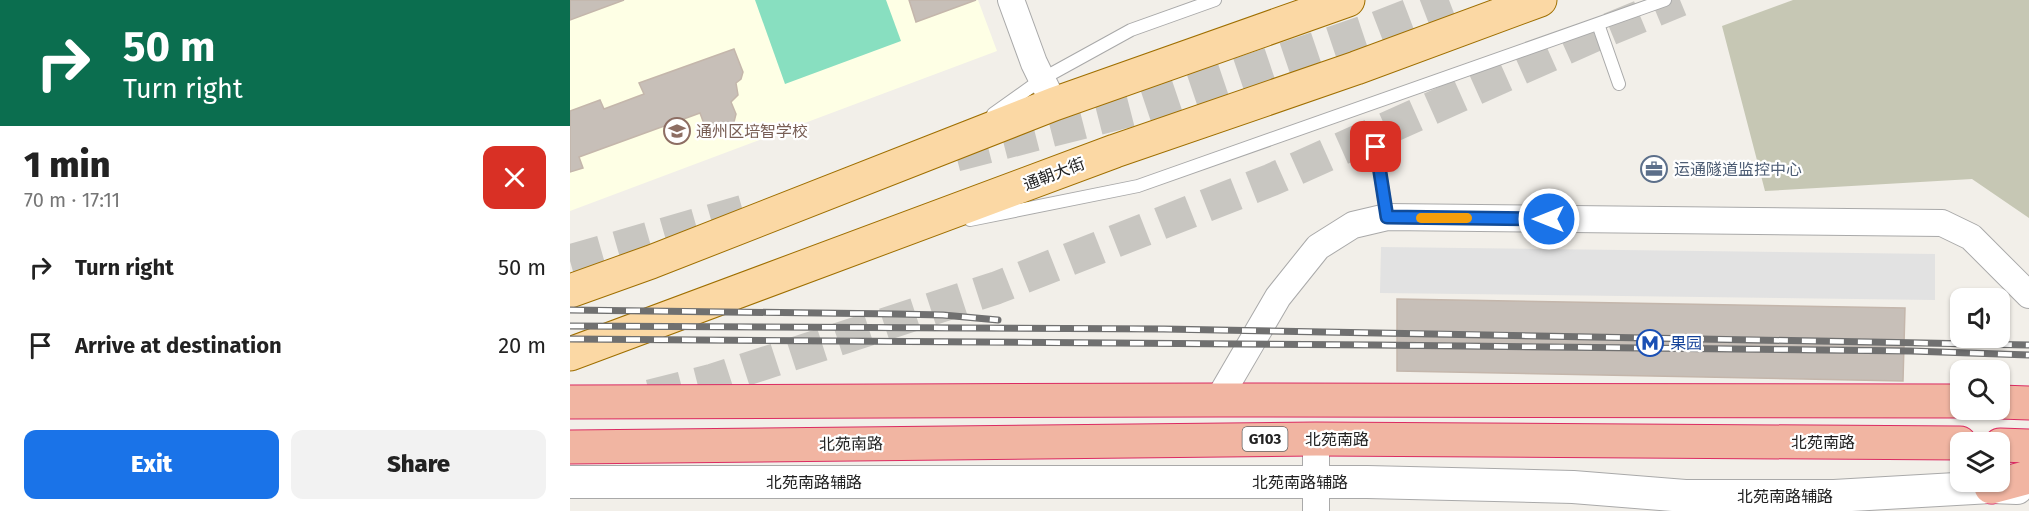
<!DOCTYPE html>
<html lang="en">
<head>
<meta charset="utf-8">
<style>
	body { margin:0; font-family:"Fira Sans","Noto Sans SC",sans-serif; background:#f2f2f2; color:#222; height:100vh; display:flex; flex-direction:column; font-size:22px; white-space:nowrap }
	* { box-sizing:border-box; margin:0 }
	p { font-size:20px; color:#767676 }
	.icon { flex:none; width:33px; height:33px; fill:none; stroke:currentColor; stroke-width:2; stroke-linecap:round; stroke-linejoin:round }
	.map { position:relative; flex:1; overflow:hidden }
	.side { display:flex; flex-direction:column; background:#fff; width:570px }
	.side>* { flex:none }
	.banner { background:#0b6e4f; color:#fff; overflow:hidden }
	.buttons { position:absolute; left:1380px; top:288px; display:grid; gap:12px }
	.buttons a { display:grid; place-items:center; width:60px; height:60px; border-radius:12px; background:#fff; box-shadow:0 2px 4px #0004; font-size:30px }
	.pin { position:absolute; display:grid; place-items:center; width:51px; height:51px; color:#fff; margin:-26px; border-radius:12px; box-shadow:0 3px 9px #0006 }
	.me { position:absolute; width:66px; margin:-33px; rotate:270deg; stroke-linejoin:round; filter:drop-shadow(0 0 4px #0008) }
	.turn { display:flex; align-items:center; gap:21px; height:126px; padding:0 24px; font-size:27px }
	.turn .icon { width:78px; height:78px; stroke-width:2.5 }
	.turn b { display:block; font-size:42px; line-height:51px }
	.round { display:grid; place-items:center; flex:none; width:63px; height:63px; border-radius:12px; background:#f2f2f2 }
	.head { display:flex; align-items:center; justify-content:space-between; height:102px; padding:0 24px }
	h1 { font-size:36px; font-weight:800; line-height:45px }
	.action { display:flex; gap:12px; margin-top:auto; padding:12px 24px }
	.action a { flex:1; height:69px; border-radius:12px; background:#1a73e8; color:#fff; font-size:24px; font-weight:800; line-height:69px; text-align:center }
	.action a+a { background:#f2f2f2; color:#222 }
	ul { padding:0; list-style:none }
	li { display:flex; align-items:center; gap:18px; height:78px; padding:0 24px }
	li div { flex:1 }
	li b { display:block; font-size:22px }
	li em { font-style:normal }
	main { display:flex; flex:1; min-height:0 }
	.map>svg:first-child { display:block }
	.education { fill:#feffe5 }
	.construction { fill:#c6c7b4 }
	.pitch { fill:#88dfc0 }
	.parking { fill:#e2e2e2 }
	.building { fill:#c7bfb8; stroke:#c4b6ab; stroke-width:1.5 }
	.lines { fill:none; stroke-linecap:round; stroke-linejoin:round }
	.trunk-tunnel { stroke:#c8c6c1; stroke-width:33; stroke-dasharray:33 16; stroke-linecap:butt }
	.service-casing { stroke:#a9a9a9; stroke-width:14 }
	.minor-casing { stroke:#a9a9a9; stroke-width:28 }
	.tertiary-casing { stroke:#a9a9a9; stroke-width:34 }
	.primary-casing { stroke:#9f6f01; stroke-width:35 }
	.trunk-casing { stroke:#db2b62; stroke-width:35 }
	.service { stroke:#fff; stroke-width:12 }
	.minor { stroke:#fff; stroke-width:26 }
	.tertiary { stroke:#fff; stroke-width:32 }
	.primary { stroke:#fbd8a4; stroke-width:33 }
	.trunk { stroke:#f1b5a2; stroke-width:33 }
	.rail-casing { stroke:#707070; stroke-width:7 }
	.rail { stroke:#fff; stroke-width:4.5; stroke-dasharray:14; stroke-linecap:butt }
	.route-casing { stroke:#114b97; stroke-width:15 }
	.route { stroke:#1a73e8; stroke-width:10 }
	.slow { stroke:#f59e0b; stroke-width:10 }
	.labels { text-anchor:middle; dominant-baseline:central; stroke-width:4.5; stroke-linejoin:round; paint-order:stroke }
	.shield { fill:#fff; stroke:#646464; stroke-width:1.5 }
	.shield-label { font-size:15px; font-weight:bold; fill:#222 }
	.education-label { font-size:16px; fill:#785e54; stroke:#fff; text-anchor:start }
	.service-label { font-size:16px; fill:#4e5e75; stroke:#fff; text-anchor:start }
	.street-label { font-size:16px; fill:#222; stroke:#fff }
	.transit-label { font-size:16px; fill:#164399; stroke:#fff; text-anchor:start }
</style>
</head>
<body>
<main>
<section class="side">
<div class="banner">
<div class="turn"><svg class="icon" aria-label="right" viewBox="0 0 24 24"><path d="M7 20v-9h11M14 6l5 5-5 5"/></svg><div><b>50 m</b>Turn right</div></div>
</div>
<div class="head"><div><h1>1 min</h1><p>70 m · 17:11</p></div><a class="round" style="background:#d93025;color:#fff"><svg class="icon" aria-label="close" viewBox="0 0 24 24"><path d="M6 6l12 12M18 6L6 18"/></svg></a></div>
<ul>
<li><svg class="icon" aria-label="right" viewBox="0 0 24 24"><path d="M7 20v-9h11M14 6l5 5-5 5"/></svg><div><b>Turn right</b></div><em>50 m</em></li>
<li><svg class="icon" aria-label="arrive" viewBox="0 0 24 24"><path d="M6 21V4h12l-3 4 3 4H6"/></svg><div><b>Arrive at destination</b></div><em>20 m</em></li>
</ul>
<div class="action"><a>Exit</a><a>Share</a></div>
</section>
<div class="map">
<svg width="1459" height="511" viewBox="0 0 1459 511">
	<rect width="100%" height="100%" fill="#f2efe9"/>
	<path class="education" d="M0,0H408L427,51L0,211Z"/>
	<path class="construction" d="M1223,0H1459V218L1402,179L1195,191L1152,26Z"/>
	<path class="pitch" d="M185,0H316L331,41L215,84Z"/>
	<path class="parking" d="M811,247L1365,254V300L810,293Z"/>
	<path class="building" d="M0,0H54L0,20Z
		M339,0H406L346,22Z
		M164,49L173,72L171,79L166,83L168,95L161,102L166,114L164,122L137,132L130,113L9,157L13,168L0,172V111L30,100L34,109L74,94L69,83Z
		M827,299L1335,308L1333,381L827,371Z"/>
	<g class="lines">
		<path class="trunk-tunnel" d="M386,155L569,108L806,28L879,0
			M0,261L185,208
			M80,396L143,380L426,288L701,180L1023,36L1110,0"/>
		<defs>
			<path id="service" d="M1028,24L1049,84
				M423,114L472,79L561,30L645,0
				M806,147L817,217
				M400,220L568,186L1095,0"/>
			<path id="minor" d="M441,0L464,63L484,104
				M648,400L708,297L748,247L783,225L817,217L1372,223L1401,237L1459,295
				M746,439V511"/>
			<path id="tertiary" d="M0,482H797L1003,487L1115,496H1264L1421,487L1447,488"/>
			<path id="primary" d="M0,291L81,262L484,104L778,0
				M0,354L545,151L786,68L970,0"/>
			<path id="trunk" d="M0,402L648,400L1390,401
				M1430,402L1459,403
				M1430,445L1459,446
				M0,447L746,439L1390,443
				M1421,487L1459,477"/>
		</defs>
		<use href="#service" class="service-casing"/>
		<use href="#minor" class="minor-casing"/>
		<use href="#tertiary" class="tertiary-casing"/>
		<use href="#primary" class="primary-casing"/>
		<use href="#trunk" class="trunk-casing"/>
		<use href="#service" class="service"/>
		<use href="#minor" class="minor"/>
		<use href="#tertiary" class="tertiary"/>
		<use href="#primary" class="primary"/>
		<use href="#trunk" class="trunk"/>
		<defs>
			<path id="rail" d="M0,310L326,314L373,315L428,320
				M0,326L594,329L1459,345
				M0,339L805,345L1341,351L1459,355"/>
		</defs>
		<use href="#rail" class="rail-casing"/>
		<use href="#rail" class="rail"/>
	</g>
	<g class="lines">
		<defs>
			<path id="route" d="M806,147L817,217L979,219"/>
		</defs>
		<use href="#route" class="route-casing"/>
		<use href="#route" class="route"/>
		<path class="slow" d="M851,218H897"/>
	</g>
	<defs>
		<symbol id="school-ring" viewBox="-11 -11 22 22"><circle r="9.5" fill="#fff" stroke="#8d6e63" stroke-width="1.5"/><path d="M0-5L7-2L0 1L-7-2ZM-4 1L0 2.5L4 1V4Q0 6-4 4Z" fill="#8d6e63"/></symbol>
		<symbol id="office-ring" viewBox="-11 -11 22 22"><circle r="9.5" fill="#fff" stroke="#5c6f8a" stroke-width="1.5"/><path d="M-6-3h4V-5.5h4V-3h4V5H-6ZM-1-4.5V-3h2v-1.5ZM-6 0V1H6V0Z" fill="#5c6f8a"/></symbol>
		<symbol id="metro-ring" viewBox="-11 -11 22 22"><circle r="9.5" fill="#fff" stroke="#1a4fb4" stroke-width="1.5"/><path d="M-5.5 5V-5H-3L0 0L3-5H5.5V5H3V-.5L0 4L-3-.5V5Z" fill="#1a4fb4"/></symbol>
	</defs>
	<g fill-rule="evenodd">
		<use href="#school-ring" x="92" y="116" width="30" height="30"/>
		<use href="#office-ring" x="1069" y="154" width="30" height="30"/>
		<use href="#metro-ring" x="1065" y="328" width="30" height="30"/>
	</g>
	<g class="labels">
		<rect class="shield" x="672.5" y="427" width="45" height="24" rx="4.5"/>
		<g class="shield-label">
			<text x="695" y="439">G103</text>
		</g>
		<g class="education-label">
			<text x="126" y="131">通州区培智学校</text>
		</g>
		<g class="service-label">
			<text x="1104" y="169">运通隧道监控中心</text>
		</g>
		<g class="street-label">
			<text transform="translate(484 174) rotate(-21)">通朝大街</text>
			<text x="767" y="439">北苑南路</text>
			<text x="1253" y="442">北苑南路</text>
			<text transform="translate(281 444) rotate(-1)">北苑南路</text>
			<text x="244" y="482">北苑南路辅路</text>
			<text x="730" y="482">北苑南路辅路</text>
			<text x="1215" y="496">北苑南路辅路</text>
		</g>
		<g class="transit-label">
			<text x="1100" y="343">果园</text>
		</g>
	</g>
</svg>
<div class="buttons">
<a><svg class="icon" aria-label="sound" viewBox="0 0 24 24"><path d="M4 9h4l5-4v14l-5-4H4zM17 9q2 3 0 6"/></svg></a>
<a><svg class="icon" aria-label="search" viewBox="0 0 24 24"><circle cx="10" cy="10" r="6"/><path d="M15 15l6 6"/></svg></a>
<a><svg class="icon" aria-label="layers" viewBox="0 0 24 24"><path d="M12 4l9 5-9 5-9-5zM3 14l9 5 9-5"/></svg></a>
</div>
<div class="pin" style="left:806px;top:147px;background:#d93025"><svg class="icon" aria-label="arrive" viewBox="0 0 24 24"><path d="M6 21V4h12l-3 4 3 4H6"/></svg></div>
<svg class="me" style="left:979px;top:219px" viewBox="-20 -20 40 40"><circle r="17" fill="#1a73e8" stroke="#fff" stroke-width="3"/><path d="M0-11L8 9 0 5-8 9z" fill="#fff"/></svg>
</div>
</main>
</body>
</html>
